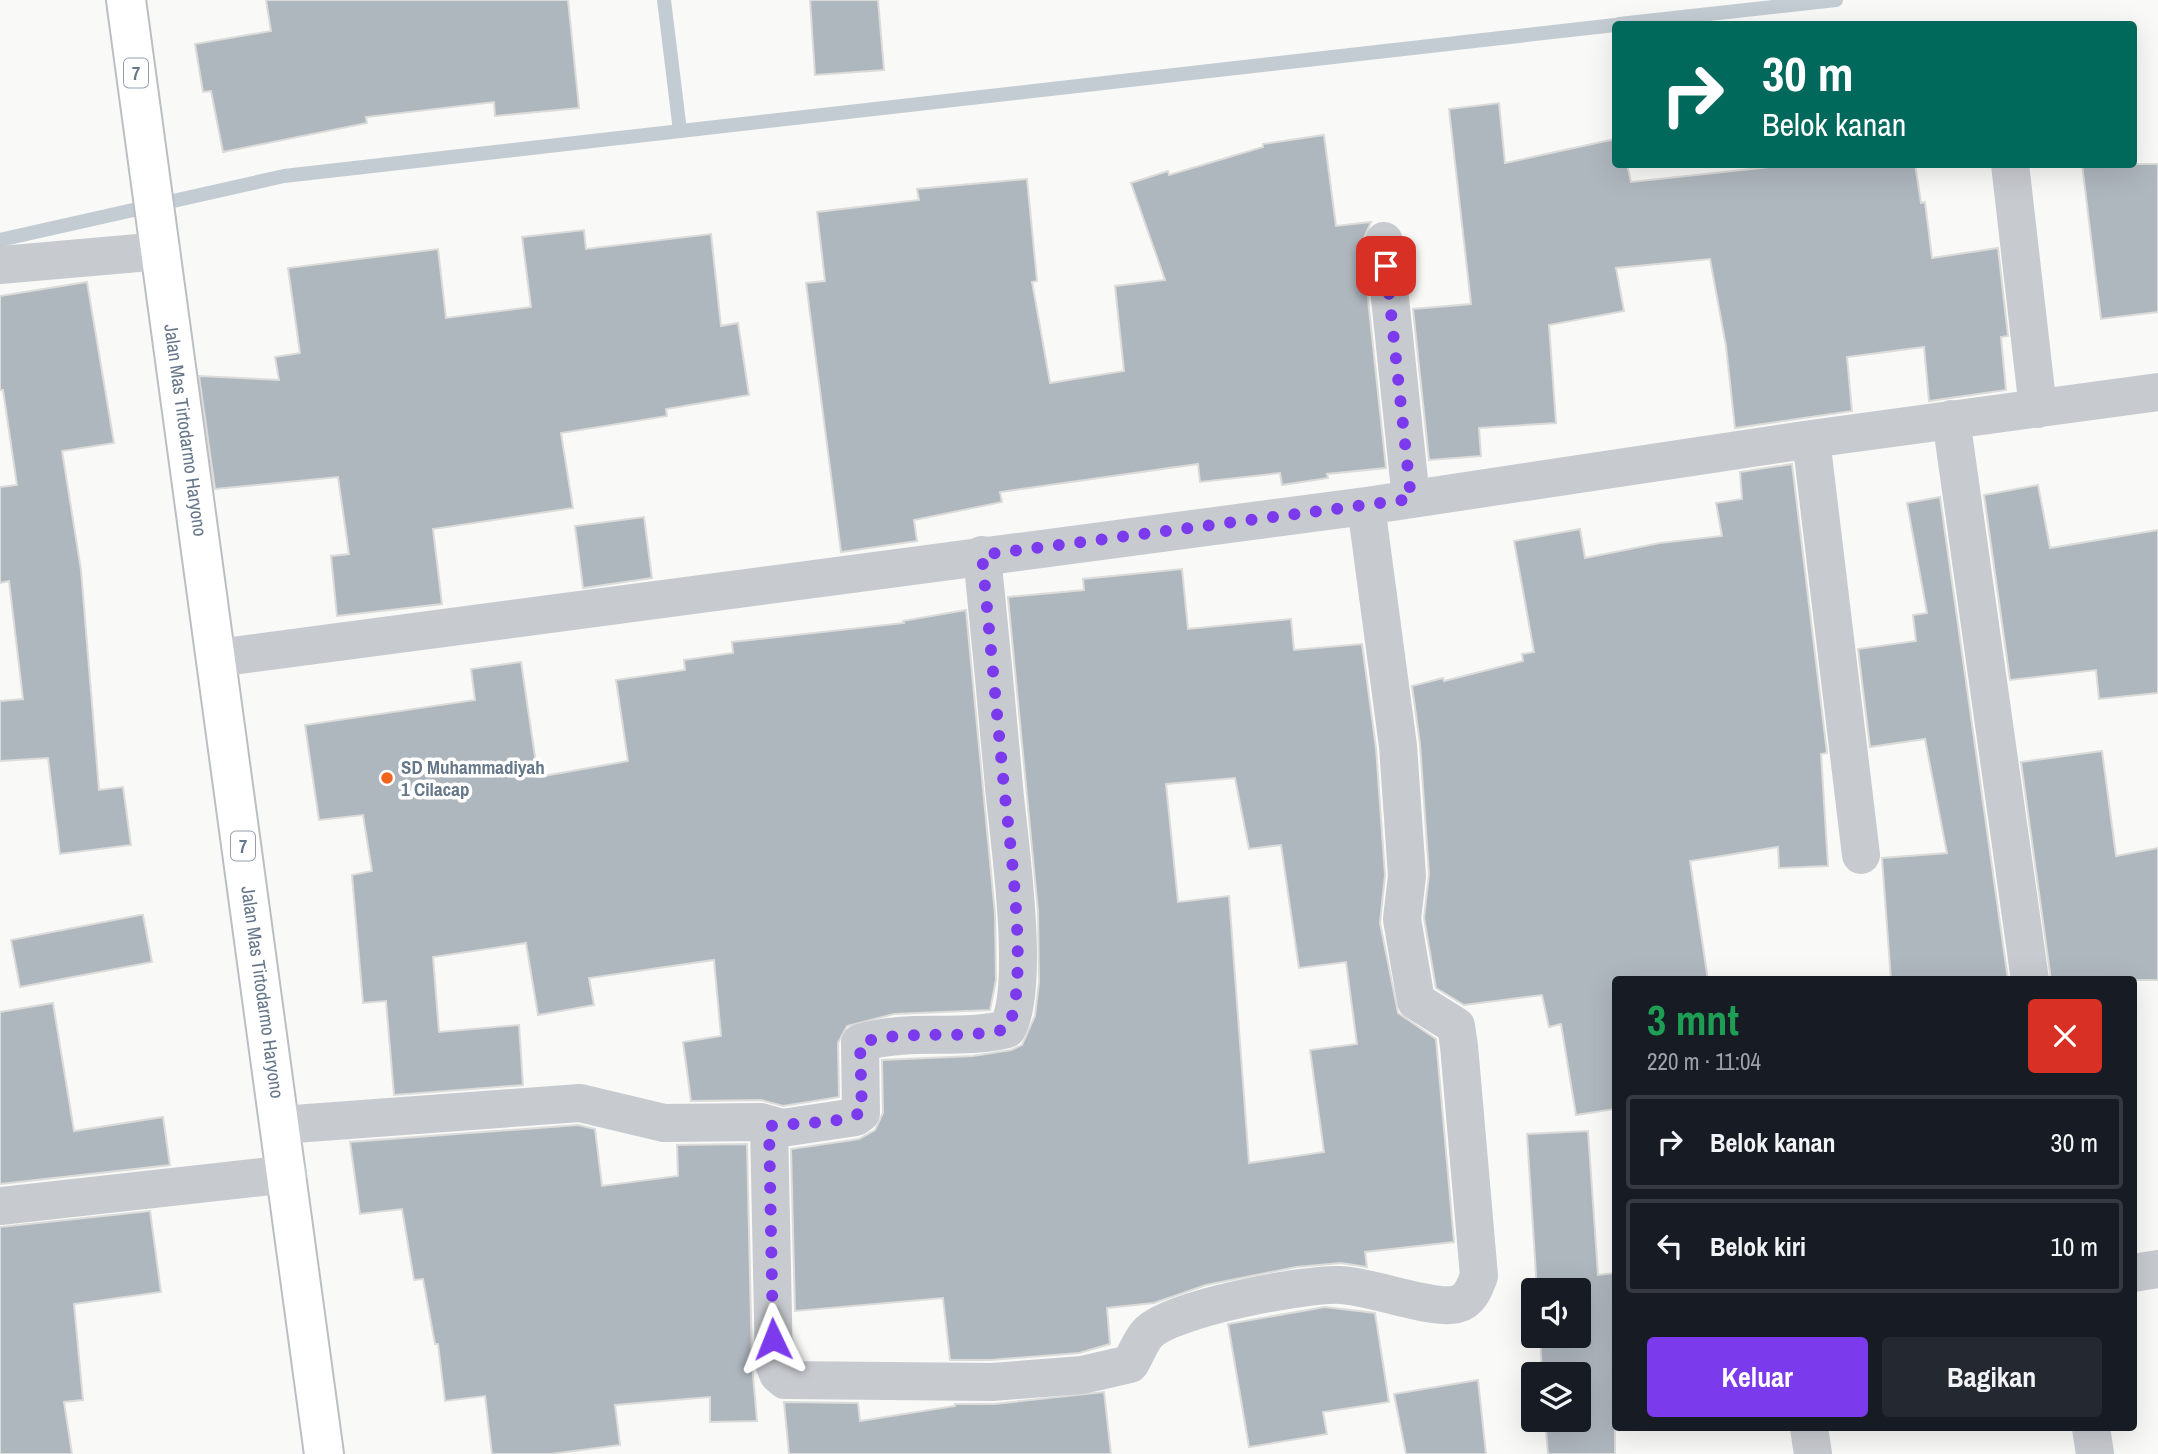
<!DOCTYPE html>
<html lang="id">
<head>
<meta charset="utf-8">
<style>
	body { margin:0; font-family:"Archivo Narrow",sans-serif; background:#242831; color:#f1f3f6; height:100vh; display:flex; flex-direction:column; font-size:26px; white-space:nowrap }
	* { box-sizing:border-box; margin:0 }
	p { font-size:23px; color:#9ea1a6 }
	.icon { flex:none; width:38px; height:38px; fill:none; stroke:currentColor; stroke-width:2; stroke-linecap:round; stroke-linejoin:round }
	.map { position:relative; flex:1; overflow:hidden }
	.panel { position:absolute; left:1612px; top:976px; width:525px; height:455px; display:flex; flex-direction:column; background:#171b24; border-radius:7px; box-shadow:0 7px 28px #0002 }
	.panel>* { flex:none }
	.top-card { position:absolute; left:1612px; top:21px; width:525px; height:147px; border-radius:7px; box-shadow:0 7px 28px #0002; background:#00695c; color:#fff; overflow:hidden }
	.buttons { position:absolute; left:1521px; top:1278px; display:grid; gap:14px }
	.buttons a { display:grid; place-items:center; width:70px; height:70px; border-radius:7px; background:#171b24; box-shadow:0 7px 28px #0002; font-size:35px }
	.pin { position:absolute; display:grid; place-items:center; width:60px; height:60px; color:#fff; margin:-30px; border-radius:14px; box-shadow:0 4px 10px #0006 }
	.me { position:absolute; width:77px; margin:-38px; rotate:358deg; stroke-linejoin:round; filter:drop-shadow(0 0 5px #0008) }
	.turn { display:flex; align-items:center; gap:24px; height:147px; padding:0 35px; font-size:32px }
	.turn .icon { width:91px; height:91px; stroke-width:2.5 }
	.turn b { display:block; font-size:49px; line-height:60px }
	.round { display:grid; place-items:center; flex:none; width:74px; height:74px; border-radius:7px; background:#242831 }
	.headline { display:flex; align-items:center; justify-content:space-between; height:119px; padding:0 35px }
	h1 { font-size:42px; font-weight:800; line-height:52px; color:#1e9e55 }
	.primary-button { display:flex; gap:14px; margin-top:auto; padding:14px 35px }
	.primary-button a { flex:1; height:80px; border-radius:7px; background:#7c3aed; color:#fff; font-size:28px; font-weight:800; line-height:80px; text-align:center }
	.primary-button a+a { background:#242831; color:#f1f3f6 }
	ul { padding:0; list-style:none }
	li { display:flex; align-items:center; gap:21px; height:94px; margin:0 14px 10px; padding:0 21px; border:4px solid #363941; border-radius:7px }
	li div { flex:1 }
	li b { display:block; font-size:26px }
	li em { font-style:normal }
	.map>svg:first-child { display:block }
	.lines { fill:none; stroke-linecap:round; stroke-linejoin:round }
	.stream { stroke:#c2ccd2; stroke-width:14 }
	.building { fill:#afb7be; stroke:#dbdbd9; stroke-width:2; fill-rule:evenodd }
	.highway-casing { stroke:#bbbec2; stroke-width:42 }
	.minor { stroke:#c7cacf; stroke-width:38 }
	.highway { stroke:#fff; stroke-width:38 }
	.route { stroke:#7c3aed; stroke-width:12; stroke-dasharray:0 21.6 }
	.poi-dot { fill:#f2631e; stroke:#fff; stroke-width:2.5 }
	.labels { text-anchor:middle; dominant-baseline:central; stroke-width:7; stroke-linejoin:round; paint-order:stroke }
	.shield { fill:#fff; stroke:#94a0ad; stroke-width:2 }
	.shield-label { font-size:18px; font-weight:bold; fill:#66778a }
	.street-label { font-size:19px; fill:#66778a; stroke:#fff }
	.poi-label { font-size:19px; font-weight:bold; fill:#66778a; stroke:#fff; text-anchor:start }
</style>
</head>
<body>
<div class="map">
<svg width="2158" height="1454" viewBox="0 0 2158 1454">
	<rect width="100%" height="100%" fill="#f9f9f7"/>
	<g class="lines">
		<path class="stream" d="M664,0L680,131
			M1619,24L1836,0
			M0,240L284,176L1615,25"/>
	</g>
	<path class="building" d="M266,0H568L579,108L495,116L494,102L366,117L367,123L223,152L211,91L203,92L195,44L271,31Z
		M810,0H878L884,70L815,75Z
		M1499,103L1505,163L1615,139V164H1627L1631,182L1769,167V164H1915L1921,203L1925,202L1932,258L1998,248L2008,336L2001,337L2006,390L1929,401L1924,347L1847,357L1852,411L1735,428L1726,346L1710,259L1616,268L1624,311L1549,325L1556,423L1479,428L1481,456L1429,460L1413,309L1471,304L1449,109Z
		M1324,135L1336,226L1371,222L1362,243L1386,468L1327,474L1328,478L1282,485L1280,473L1200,482L1198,464L1000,492L1002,502L914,520L917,541L841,552L806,283L825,281L817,212L919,200L917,189L1027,179L1037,281L1032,282L1050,383L1124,371L1115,286L1165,280L1131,183L1168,171L1169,175L1263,147V144Z
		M2082,164H2158V312L2101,319Z
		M584,230L586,249L711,234L721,326L738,323L749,395L666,409L667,416L561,433L573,508L433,529L442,604L337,616L331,556L349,554L338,477L215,489L199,376L279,380L275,357L300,353L288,268L438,249L446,318L531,307L522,237Z
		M87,282L114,443L62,451L81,570L99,790L123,787L131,845L60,854L48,758L0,761V701L23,699L9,581L0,583V487L17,485L3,390H0V296Z
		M1792,464L1827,753L1821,754L1828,866L1779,868L1778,847L1690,861L1708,980H1615V1109L1576,1115L1561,1024L1549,1027L1542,995L1464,1005L1436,988L1424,918L1429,874L1420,744L1412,686L1443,678L1444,681L1523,661L1522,654L1534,652L1514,541L1580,529L1585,558L1660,543L1722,536L1716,503L1742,499L1740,472Z
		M2038,485L2050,548L2158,530V693L2099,699L2096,670L2010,680L1984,495Z
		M1940,497L2008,980H1891L1882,858L1947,853L1925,739L1870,747L1858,649L1916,641L1913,615L1927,613L1907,503Z
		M644,517L652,578L583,588L575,526Z
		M1182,569L1188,629L1291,619L1294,650L1362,644L1376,748L1385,875L1380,923L1398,1013L1436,1039L1454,1242L1365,1252L1367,1267L1341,1263L1296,1267L1206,1285L1154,1303L1107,1308L1110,1344L1079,1353L991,1360H950L943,1298L795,1311L791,1149L859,1139L875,1130L883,1113L882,1060L973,1056L1011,1050L1022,1045L1035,1016L1039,982L1038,911L1008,597L1084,590L1083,579ZM1235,778L1249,849L1281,845L1299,968L1346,962L1357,1044L1310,1050L1324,1152L1249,1163L1229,896L1178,902L1166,784Z
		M966,610L995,914L996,980L990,1010L894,1014L847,1026L838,1043L839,1097L783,1106L761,1100L691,1101L683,1042L721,1036L714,960L589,978L594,1005L538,1015L526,943L433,957L439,1032L519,1025L523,1085L394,1095L386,1001L363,1003L352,875L372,871L363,815L319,820L305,725L475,700L471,669L521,662L538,777L628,761L616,680L685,670L684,660L733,653L732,642L904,623L903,621Z
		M2102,751L2116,856L2158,848V980H2051L2021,762Z
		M140,915H143L152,962L20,987L11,940Z
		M53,1003L74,1131L163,1117L170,1165L0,1184V1012Z
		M578,1125L595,1129L602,1186L678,1176L677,1145L747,1144L752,1364L757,1421L710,1422V1397L615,1405L620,1445L551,1454H492L485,1396L445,1401L438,1344H435L423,1279L414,1280L402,1209L360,1214L350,1142Z
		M1588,1131L1598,1275L1615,1273V1454H1548L1545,1419H1578V1374H1542L1540,1335H1578V1290H1537L1527,1134Z
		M150,1211L161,1292L74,1304L83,1400L64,1402L72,1454H0V1227Z
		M1325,1307L1375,1313L1389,1402L1323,1412L1327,1434L1249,1447L1228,1324Z
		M1478,1380L1486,1454H1406L1394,1394Z
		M1104,1392L1111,1454H789L784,1402L858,1403L860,1421L955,1406V1404H994Z"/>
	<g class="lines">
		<defs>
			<path id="highway" d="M126,0L324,1454"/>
		</defs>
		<use href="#highway" class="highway-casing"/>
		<path class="minor" d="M2010,164L2038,409
			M1384,241L1411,499
			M0,265L161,251
			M1951,419L2030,980
			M1811,439L1861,855
			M217,658L1366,506L1811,439L2158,392
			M281,1125L580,1103L664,1123L761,1122L782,1128L856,1117L861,1113L860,1043C909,1028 959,1041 1007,1029C1031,988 1009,840 1004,787C997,710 990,632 982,555
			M769,1126L774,1364L778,1374L785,1380L992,1382L1082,1375L1130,1364C1136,1355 1141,1339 1149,1332C1174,1308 1306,1283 1341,1285C1370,1286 1435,1311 1457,1304C1470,1301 1475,1287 1479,1276L1459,1046L1456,1026L1416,1001L1402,919L1407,876L1398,746L1366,506
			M0,1206L288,1174
			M2133,1273L2158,1269
			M1809,1428L1813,1454
			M2091,1428L2095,1454"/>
		<use href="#highway" class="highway"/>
	</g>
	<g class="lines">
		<path class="route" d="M773,1339L769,1126L834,1121L862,1113L860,1043C909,1028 959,1041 1007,1029C1031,987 1008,830 1003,777C996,703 989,629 982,555L1411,499L1386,266"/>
	</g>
	<circle class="poi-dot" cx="387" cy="778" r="7"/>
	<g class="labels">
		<g class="shield">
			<rect x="124" y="58.5" width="24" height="29" rx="5"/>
			<rect x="231" y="831.5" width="24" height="29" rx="5"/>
		</g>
		<g class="shield-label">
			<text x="136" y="73">7</text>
			<text x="243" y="846">7</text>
		</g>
		<g class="street-label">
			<text transform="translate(186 430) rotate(82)">Jalan Mas Tirtodarmo Haryono</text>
			<text transform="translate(263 992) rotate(82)">Jalan Mas Tirtodarmo Haryono</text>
		</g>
		<g class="poi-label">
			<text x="401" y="767">SD Muhammadiyah<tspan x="401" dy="22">1 Cilacap</tspan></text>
		</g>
	</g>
</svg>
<div class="buttons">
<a><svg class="icon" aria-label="sound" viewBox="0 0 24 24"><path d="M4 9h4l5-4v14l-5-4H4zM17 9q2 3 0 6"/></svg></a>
<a><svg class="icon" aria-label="layers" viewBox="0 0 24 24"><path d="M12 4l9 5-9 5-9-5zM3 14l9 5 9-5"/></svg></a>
</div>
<div class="pin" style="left:1386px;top:266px;background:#d93025"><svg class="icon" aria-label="arrive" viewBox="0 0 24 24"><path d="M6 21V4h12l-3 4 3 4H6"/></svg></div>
<svg class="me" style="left:773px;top:1339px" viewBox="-20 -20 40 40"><path d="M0-17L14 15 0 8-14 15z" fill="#7c3aed" stroke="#fff" stroke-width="4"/></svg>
<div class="top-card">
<div class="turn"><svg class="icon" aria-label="right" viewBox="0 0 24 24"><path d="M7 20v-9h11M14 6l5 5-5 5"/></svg><div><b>30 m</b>Belok kanan</div></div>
</div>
<section class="panel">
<div class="headline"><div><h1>3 mnt</h1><p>220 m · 11:04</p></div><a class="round" style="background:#d93025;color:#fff"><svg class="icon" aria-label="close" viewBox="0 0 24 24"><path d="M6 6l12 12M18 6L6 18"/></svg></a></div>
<ul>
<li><svg class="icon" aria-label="right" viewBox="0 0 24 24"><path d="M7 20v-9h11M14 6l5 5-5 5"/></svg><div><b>Belok kanan</b></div><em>30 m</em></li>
<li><svg class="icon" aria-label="left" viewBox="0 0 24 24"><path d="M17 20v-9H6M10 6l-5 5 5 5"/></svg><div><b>Belok kiri</b></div><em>10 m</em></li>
</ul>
<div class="primary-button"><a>Keluar</a><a>Bagikan</a></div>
</section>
</div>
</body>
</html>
